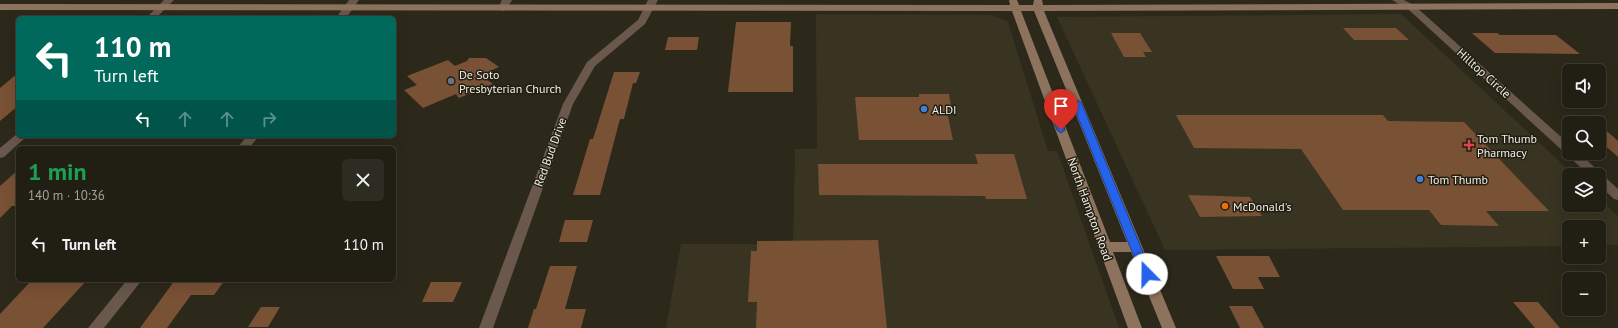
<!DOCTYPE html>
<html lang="en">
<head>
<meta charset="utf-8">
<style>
	body { margin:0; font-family:"PT Sans",sans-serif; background:#2d2c22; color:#f1f3f6; height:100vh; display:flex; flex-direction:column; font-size:15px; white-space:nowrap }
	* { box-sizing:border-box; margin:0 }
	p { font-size:13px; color:#a2a2a0 }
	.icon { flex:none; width:22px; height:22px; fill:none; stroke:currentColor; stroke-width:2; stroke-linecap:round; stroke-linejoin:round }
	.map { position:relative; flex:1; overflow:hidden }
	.drawer { position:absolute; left:16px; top:146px; width:380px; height:136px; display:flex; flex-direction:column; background:#211f14; border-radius:6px; box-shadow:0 4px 16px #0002,0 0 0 1px #3e3d34 }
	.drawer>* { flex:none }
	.banner { position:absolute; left:16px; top:16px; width:380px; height:122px; border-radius:6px; box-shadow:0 4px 16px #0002,0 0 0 1px #3e3d34; background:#00695c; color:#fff; overflow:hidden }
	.tools { position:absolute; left:1562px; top:64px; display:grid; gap:8px }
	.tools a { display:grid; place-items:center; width:44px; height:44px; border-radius:6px; background:#211f14; box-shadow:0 4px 16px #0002,0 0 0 1px #3e3d34; font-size:20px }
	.pin { position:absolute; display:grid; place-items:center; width:34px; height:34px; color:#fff; margin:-41px -17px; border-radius:50% 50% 50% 0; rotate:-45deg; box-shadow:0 0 4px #0007 }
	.pin .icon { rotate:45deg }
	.me { position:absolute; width:44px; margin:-22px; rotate:338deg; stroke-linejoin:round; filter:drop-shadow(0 0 3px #0008) }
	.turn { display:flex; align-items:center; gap:14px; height:84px; padding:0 12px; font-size:18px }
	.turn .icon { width:52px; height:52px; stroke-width:2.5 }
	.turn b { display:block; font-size:28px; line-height:34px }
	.lanes { display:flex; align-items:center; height:38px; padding:0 12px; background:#0003; justify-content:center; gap:20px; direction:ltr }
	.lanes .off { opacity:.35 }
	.round { display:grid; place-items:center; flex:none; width:42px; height:42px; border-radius:6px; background:#2d2c22 }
	.summary { display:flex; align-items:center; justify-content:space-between; height:68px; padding:0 12px }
	h1 { font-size:24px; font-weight:700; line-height:30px; color:#1e9e55 }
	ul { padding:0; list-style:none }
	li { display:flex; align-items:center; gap:12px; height:60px; padding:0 12px }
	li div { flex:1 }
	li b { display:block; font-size:15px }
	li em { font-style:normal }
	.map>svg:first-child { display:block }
	.built { fill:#393421 }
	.building { fill:#795135 }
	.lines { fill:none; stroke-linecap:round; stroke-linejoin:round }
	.street { fill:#69584b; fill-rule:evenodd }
	.secondary { fill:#8d735d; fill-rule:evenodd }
	.route { fill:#2563eb; stroke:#184099 }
	.worship-dot { fill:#6b7280; stroke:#221f12; stroke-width:1.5 }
	.shop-dot { fill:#3f7fe0; stroke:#221f12; stroke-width:1.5 }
	.health-dot { fill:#e0444e; stroke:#221f12; stroke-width:1.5 }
	.food-dot { fill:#e8710a; stroke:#221f12; stroke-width:1.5 }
	.labels { text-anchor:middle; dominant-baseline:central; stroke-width:3; stroke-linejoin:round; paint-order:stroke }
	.street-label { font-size:12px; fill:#efede5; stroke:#221f12 }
	.poi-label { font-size:12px; fill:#efede5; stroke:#221f12; text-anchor:start }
</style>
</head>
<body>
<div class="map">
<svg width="1618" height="328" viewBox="0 0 1618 328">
	<rect width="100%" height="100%" fill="#2c291b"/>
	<path class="built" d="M816,14L992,15L1008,22L1048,151H1057L1119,328H666L681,244H793L795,149H817Z
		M1401,14L1574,175H1569V205H1599V198L1618,216V245H1599V227H1569V246L1165,250L1057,17Z"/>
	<path class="building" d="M736,22H791L790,46H793V92H728Z
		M1343,28H1396L1409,40H1354Z
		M1111,33H1140L1152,52H1143L1146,57H1124Z
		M1472,33H1497L1500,35H1556L1580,54L1495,53Z
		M668,37H699L697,50H665Z
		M469,58H486L499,67L490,71L495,75L486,79L493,84L459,98L456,94L423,108L404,90L417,85L407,76L448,60L455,66L467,61Z
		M614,72H640L636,83H633L624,119H620L600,195H573L590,139H593Z
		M18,73V106L0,121V88Z
		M919,94H949L952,112H947L953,140H859L855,97H919Z
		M1176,115H1383L1388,121L1464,122L1549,211H1486L1499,226L1441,225L1429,210H1343L1301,149L1194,148Z
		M1599,124L1618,141V157L1599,140Z
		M975,154H1014L1027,199H986L985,196L819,195L818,164H978Z
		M18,170V206H12L0,218V186Z
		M1188,195L1250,197L1262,216L1200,217Z
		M565,220H593L587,242H559Z
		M878,240L887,328H756L757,302H748L751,251H757V241Z
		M1216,256H1269L1280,277H1258L1264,289H1233Z
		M550,266H577L565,309H586L581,328H528L534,309H536Z
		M32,280H87L43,328H0V314Z
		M175,280H225L214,295H191L167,328H140Z
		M431,282H462L453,302H422Z
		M1513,302H1538L1560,328H1535Z
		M1229,306H1252L1264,328H1240Z
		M261,307H280L268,327H248Z"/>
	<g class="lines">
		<path class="street" d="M164,0H174L156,18H146Z
			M349,0H359L346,18H336Z
			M502,0H512L506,10L503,11L498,8Z
			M648,0H658L645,24L595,66L573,104L493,328H479L563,104L587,62L638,20Z
			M1392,0H1404L1415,6L1569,144V153H1579L1618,189V200L1614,199L1599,185V175H1589L1409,10Z
			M18,133V136H27L4,157L0,158V148Z
			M247,136H259L249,148H237Z
			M127,280H142L104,328H88Z"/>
		<path class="secondary" d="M1009,0H1017L1019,5H1033L1034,0H1042L1043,5L1618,3V9L1044,11L1176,328H1162L1131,252H1113L1142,328H1128L1012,11L0,10V4L1010,5ZM1021,11H1034L1070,99H1055ZM1057,105H1072L1127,242H1110Z"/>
	</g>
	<path class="route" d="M1048,100H1077L1081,102L1152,274L1150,277H1143L1141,274L1073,105H1056L1065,130L1061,133L1057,130L1046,102Z"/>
	<circle class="worship-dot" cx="451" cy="81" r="4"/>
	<g class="shop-dot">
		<circle cx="924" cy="109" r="4"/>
		<circle cx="1420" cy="179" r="4"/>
	</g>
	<path class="health-dot" d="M1467 139h4v4h4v4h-4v4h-4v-4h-4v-4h4z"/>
	<circle class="food-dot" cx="1225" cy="206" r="4"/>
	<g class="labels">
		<g class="street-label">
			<text transform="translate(1484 73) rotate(42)">Hilltop Circle</text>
			<text transform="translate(550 152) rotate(-70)">Red Bud Drive</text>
			<text transform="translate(1090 209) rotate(70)">North Hampton Road</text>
		</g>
		<g class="poi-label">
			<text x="459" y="74">De Soto<tspan x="459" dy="14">Presbyterian Church</tspan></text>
			<text x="932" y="109">ALDI</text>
			<text x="1477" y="138">Tom Thumb<tspan x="1477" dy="14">Pharmacy</tspan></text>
			<text x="1428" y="179">Tom Thumb</text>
			<text x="1233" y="206">McDonald's</text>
		</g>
	</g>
</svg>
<div class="tools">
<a><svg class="icon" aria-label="sound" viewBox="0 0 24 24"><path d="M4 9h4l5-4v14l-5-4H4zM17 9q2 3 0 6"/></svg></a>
<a><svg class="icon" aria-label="search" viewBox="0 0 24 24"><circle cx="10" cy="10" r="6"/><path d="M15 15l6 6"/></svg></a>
<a><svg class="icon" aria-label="layers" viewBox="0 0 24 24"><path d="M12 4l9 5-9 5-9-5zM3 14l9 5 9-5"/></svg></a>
<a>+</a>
<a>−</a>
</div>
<div class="pin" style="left:1061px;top:130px;background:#d93025"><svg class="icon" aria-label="arrive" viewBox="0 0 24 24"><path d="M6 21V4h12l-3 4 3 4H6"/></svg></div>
<svg class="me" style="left:1147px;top:274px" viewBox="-20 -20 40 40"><circle r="19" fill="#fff"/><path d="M0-13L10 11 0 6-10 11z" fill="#2563eb"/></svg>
<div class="banner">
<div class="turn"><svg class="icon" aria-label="left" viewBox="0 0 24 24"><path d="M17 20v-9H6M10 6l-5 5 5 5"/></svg><div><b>110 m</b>Turn left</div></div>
<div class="lanes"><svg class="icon" aria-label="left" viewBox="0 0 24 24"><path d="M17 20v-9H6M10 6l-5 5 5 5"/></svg><svg class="icon off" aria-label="ahead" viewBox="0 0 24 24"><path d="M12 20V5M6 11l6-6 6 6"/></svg><svg class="icon off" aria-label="ahead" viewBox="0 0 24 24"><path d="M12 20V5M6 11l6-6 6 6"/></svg><svg class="icon off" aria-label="right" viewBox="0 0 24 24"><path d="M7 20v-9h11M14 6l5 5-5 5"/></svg></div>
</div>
<section class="drawer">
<div class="summary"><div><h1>1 min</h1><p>140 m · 10:36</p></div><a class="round"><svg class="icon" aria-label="close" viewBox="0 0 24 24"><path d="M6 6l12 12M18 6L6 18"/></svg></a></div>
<ul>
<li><svg class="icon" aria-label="left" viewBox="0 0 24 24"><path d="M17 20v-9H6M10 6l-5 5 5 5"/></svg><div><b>Turn left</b></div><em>110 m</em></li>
</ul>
</section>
</div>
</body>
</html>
